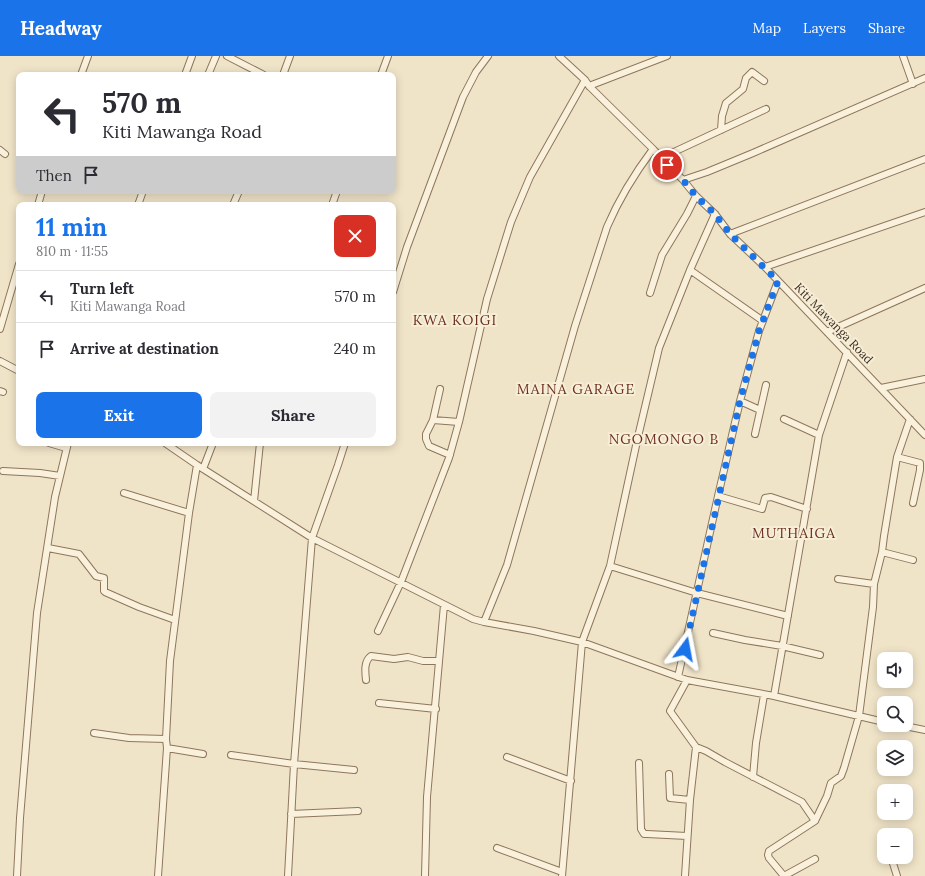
<!DOCTYPE html>
<html lang="en">
<head>
<meta charset="utf-8">
<style>
	body { margin:0; font-family:Lora,serif; background:#f2f2f3; color:#2b2b33; height:100vh; display:flex; flex-direction:column; font-size:15px; white-space:nowrap }
	* { box-sizing:border-box; margin:0 }
	p { font-size:13px; color:#7c7c81 }
	.icon { flex:none; width:22px; height:22px; fill:none; stroke:currentColor; stroke-width:2; stroke-linecap:round; stroke-linejoin:round }
	.map { position:relative; flex:1; overflow:hidden }
	.details { position:absolute; left:16px; top:146px; width:380px; height:244px; display:flex; flex-direction:column; background:#fff; border-radius:8px; box-shadow:0 2px 10px #0003 }
	.details>* { flex:none }
	.guide { position:absolute; left:16px; top:16px; width:380px; height:122px; border-radius:8px; box-shadow:0 2px 10px #0003; background:#fff; color:#2b2b33; overflow:hidden }
	.controls { position:absolute; left:877px; top:596px; display:grid; gap:8px }
	.controls a { display:grid; place-items:center; width:36px; height:36px; border-radius:8px; background:#fff; box-shadow:0 2px 10px #0003; font-size:20px }
	.pin { position:absolute; display:grid; place-items:center; width:34px; height:34px; color:#fff; margin:-17px; border:2px solid #fff; border-radius:50%; box-shadow:0 1px 4px #0007 }
	.me { position:absolute; width:44px; margin:-22px; rotate:13deg; stroke-linejoin:round; filter:drop-shadow(0 0 3px #0008) }
	.turn { display:flex; align-items:center; gap:14px; height:84px; padding:0 20px; font-size:18px }
	.turn .icon { width:52px; height:52px; stroke-width:2.5 }
	.turn b { display:block; font-size:28px; line-height:34px }
	.then { display:flex; align-items:center; height:38px; padding:0 20px; background:#0003; gap:8px; font-size:15px }
	.round { display:grid; place-items:center; flex:none; width:42px; height:42px; border-radius:8px; background:#f2f2f3 }
	.head { display:flex; align-items:center; justify-content:space-between; height:68px; padding:0 20px }
	h1 { font-size:24px; font-weight:800; line-height:30px; color:#1a73e8 }
	.primary-button { display:flex; gap:8px; margin-top:auto; padding:8px 20px }
	.primary-button a { flex:1; height:46px; border-radius:8px; background:#1a73e8; color:#fff; font-size:16px; font-weight:800; line-height:46px; text-align:center }
	.primary-button a+a { background:#f2f2f3; color:#2b2b33 }
	ul { padding:0; list-style:none }
	li { display:flex; align-items:center; gap:12px; height:52px; padding:0 20px; border-top:1px solid #e1e1e2 }
	li div { flex:1 }
	li b { display:block; font-size:15px }
	li em { font-style:normal }
	header { display:flex; align-items:center; gap:24px; box-sizing:border-box; height:56px; padding:0 20px; background:#1a73e8; color:#fff }
	header strong { font-size:19px }
	nav { display:flex; gap:22px; margin-inline-start:auto; font-size:14px }
	.map>svg:first-child { display:block }
	.lines { fill:none; stroke-linecap:round; stroke-linejoin:round }
	.minor-casing { stroke:#8d765c; stroke-width:8 }
	.minor { stroke:#faf1dc; stroke-width:6 }
	.route { stroke:#1a73e8; stroke-width:7; stroke-dasharray:0 12.6 }
	.labels { text-anchor:middle; dominant-baseline:central; stroke-width:4; stroke-linejoin:round; paint-order:stroke }
	.street-label { font-size:12px; fill:#3d2e20; stroke:#f7eed8 }
	.quarter-label { font-size:14px; letter-spacing:1px; fill:#6b2e1e; stroke:#f7eed8 }
</style>
</head>
<body>
<header>
<strong>Headway</strong>
<nav><a>Map</a><a>Layers</a><a>Share</a></nav>
</header>
<div class="map">
<svg width="925" height="820" viewBox="0 0 925 820">
	<rect width="100%" height="100%" fill="#f0e4c8"/>
	<g class="lines">
		<defs>
			<path id="minor" d="M227,0L264,19
				M559,0L585,24L589,30L653,93L683,124L696,140L715,158L730,178L765,211L925,379
				M903,0L913,28
				M81,19L88,0
				M185,19L192,0
				M208,19L216,0
				M283,19L290,0
				M381,19L388,0
				M589,30L667,0
				M721,74L722,60L726,47L743,33L746,22L752,16L764,25
				M0,94L5,98
				M661,102L766,53
				M683,124L707,116L753,97L925,22
				M38,149L42,135
				M138,149L143,135
				M233,149L239,135
				M332,149L337,135
				M715,158L690,214L659,292L637,385L610,510L697,537L788,560
				M730,178L925,103
				M765,211L925,156
				M690,214L763,265
				M393,236L407,191L463,41L476,16L488,0
				M650,237L662,199L687,158L696,140
				M0,273L19,208
				M827,276L925,232
				M0,305L19,315
				M881,332L925,323
				M440,333L433,364L426,378V383L429,390L450,399
				M0,335L3,336
				M740,345L760,354
				M784,363L819,379
				M433,364L459,366
				M755,378L766,329
				M49,387L66,392
				M165,387L197,409L312,482L473,563L484,566L534,575L582,586L687,624L774,640L884,666
				M897,401L920,407V414L913,447
				M203,413L213,387
				M3,415L40,417L60,420
				M124,437L189,457
				M718,440L762,453L765,442L771,441L807,453
				M254,445L260,387
				M48,492L79,498L96,520L104,522V535L105,536L139,551L175,564
				M882,496L913,504
				M838,523L874,528
				M484,566L507,509L575,270L607,171C619,143 635,117 653,93
				M378,575L401,526L449,402L459,366L487,243L511,166L530,121L585,24
				M713,577L745,584L782,590L820,599
				M678,621L718,440L740,345L759,275L778,225
				M366,624C365,615 364,605 371,600L394,603L408,601L423,605H439
				M774,640L819,379L847,296
				M379,647L436,653
				M900,669L925,674
				M94,677L129,682L166,683
				M696,691L706,695L725,706L802,746L815,765
				M167,692L203,698
				M231,699L294,708L354,714
				M507,701L571,725
				M639,707L641,773L644,778H647L687,780
				M669,718L670,742L690,744
				M753,721L756,687L764,639
				M291,758L358,755
				M497,792L562,816
				M891,801L897,820
				M17,820L20,762L37,557L55,441L68,387
				M158,820L167,692L166,683L170,605L189,457L197,409
				M288,820L294,708L312,482L338,409L345,387
				M425,820L427,741L444,549
				M562,820L582,586L610,510
				M685,820L690,744L696,691L670,655L687,624
				M784,820L769,802L768,799L769,795L815,765L827,740L831,727L841,720L844,712L859,660L873,551L874,528L882,496L884,480L897,401L910,363
				M784,820L815,803"/>
		</defs>
		<use href="#minor" class="minor-casing"/>
		<use href="#minor" class="minor"/>
	</g>
	<g class="lines">
		<path class="route" d="M667,109L683,124L696,140L715,158L730,178L778,225L759,275L740,345L685,593"/>
	</g>
	<g class="labels">
		<g class="street-label">
			<text transform="translate(834 267) rotate(46)">Kiti Mawanga Road</text>
		</g>
		<g class="quarter-label">
			<text x="455" y="264">KWA KOIGI</text>
			<text x="576" y="333">MAINA GARAGE</text>
			<text x="664" y="383">NGOMONGO B</text>
			<text x="794" y="477">MUTHAIGA</text>
		</g>
	</g>
</svg>
<div class="controls">
<a><svg class="icon" aria-label="sound" viewBox="0 0 24 24"><path d="M4 9h4l5-4v14l-5-4H4zM17 9q2 3 0 6"/></svg></a>
<a><svg class="icon" aria-label="search" viewBox="0 0 24 24"><circle cx="10" cy="10" r="6"/><path d="M15 15l6 6"/></svg></a>
<a><svg class="icon" aria-label="layers" viewBox="0 0 24 24"><path d="M12 4l9 5-9 5-9-5zM3 14l9 5 9-5"/></svg></a>
<a>+</a>
<a>−</a>
</div>
<div class="pin" style="left:667px;top:109px;background:#d93025"><svg class="icon" aria-label="arrive" viewBox="0 0 24 24"><path d="M6 21V4h12l-3 4 3 4H6"/></svg></div>
<svg class="me" style="left:685px;top:593px" viewBox="-20 -20 40 40"><path d="M0-17L14 15 0 8-14 15z" fill="#1a73e8" stroke="#fff" stroke-width="4"/></svg>
<div class="guide">
<div class="turn"><svg class="icon" aria-label="left" viewBox="0 0 24 24"><path d="M17 20v-9H6M10 6l-5 5 5 5"/></svg><div><b>570 m</b>Kiti Mawanga Road</div></div>
<div class="then">Then<svg class="icon" aria-label="arrive" viewBox="0 0 24 24"><path d="M6 21V4h12l-3 4 3 4H6"/></svg></div>
</div>
<section class="details">
<div class="head"><div><h1>11 min</h1><p>810 m · 11:55</p></div><a class="round" style="background:#d93025;color:#fff"><svg class="icon" aria-label="close" viewBox="0 0 24 24"><path d="M6 6l12 12M18 6L6 18"/></svg></a></div>
<ul>
<li><svg class="icon" aria-label="left" viewBox="0 0 24 24"><path d="M17 20v-9H6M10 6l-5 5 5 5"/></svg><div><b>Turn left</b><p>Kiti Mawanga Road</p></div><em>570 m</em></li>
<li><svg class="icon" aria-label="arrive" viewBox="0 0 24 24"><path d="M6 21V4h12l-3 4 3 4H6"/></svg><div><b>Arrive at destination</b></div><em>240 m</em></li>
</ul>
<div class="primary-button"><a>Exit</a><a>Share</a></div>
</section>
</div>
</body>
</html>
